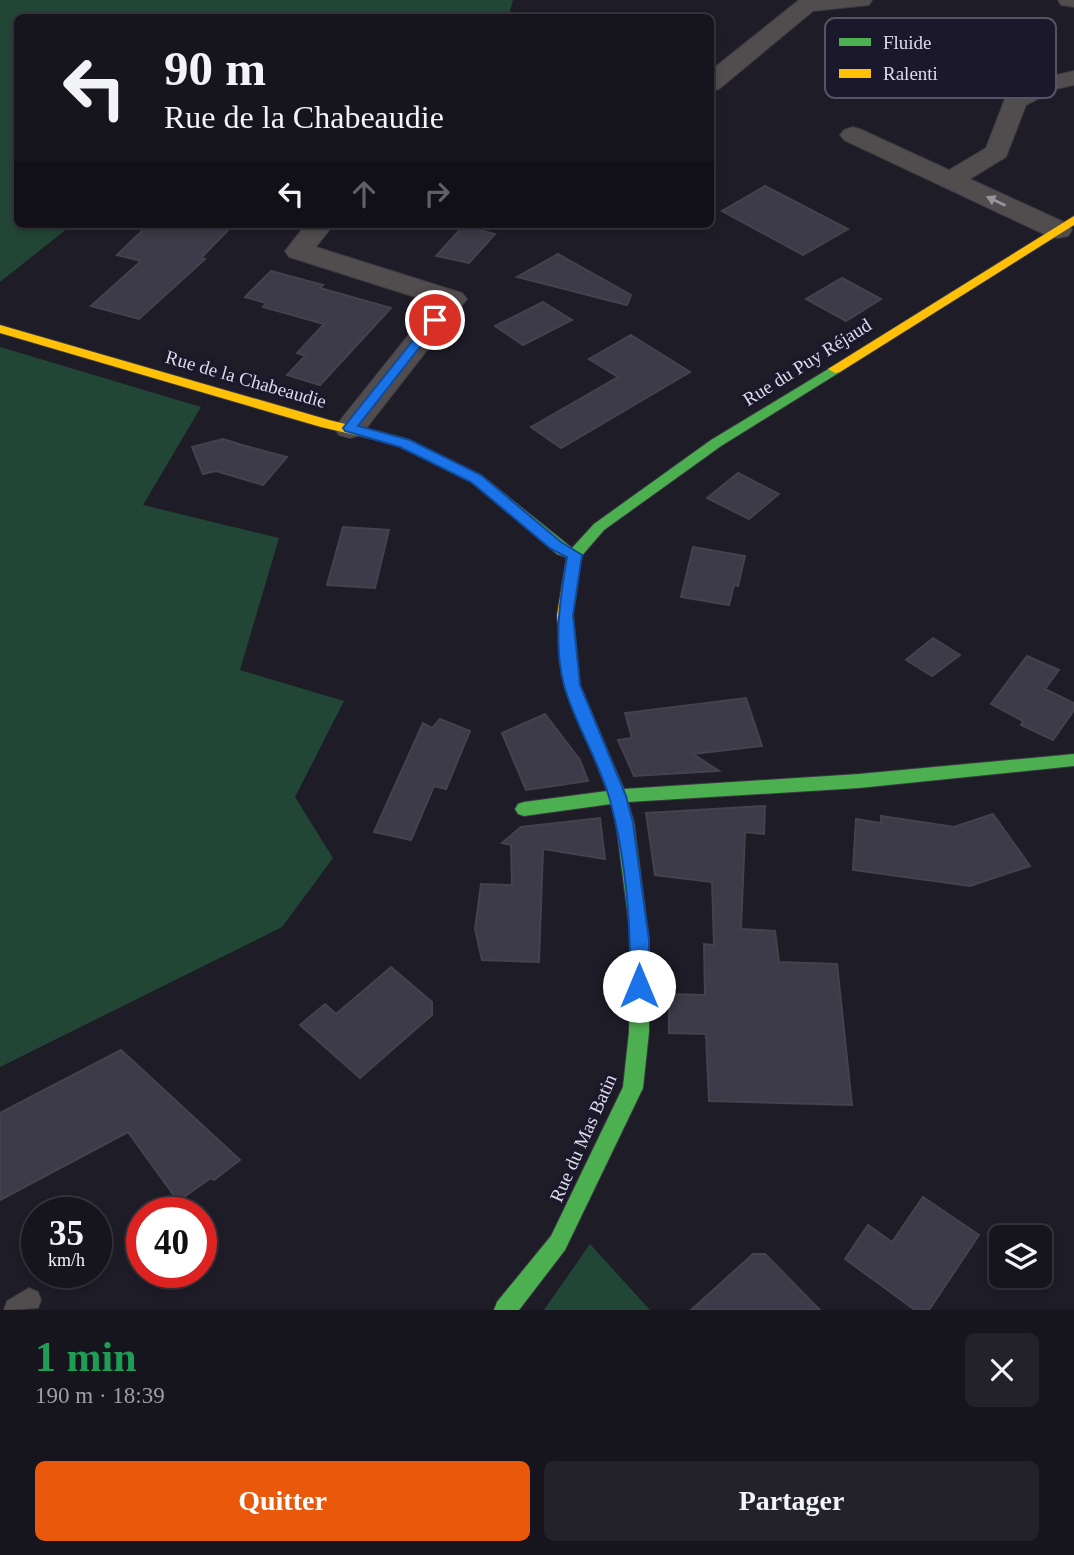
<!DOCTYPE html>
<html lang="fr">
<head>
<meta charset="utf-8">
<style>
	body { margin:0; font-family:"Times New Roman",serif; background:#23222a; color:#f1f3f6; height:100vh; display:flex; flex-direction:column; font-size:26px; white-space:nowrap }
	* { box-sizing:border-box; margin:0 }
	p { font-size:23px; color:#9e9fa4 }
	.icon { flex:none; width:38px; height:38px; fill:none; stroke:currentColor; stroke-width:2; stroke-linecap:round; stroke-linejoin:round }
	.map { position:relative; height:1310px; overflow:hidden }
	.panel { display:flex; flex-direction:column; background:#16151d; flex:1 }
	.panel>* { flex:none }
	.guide { position:absolute; left:14px; top:14px; width:700px; height:214px; border-radius:10px; box-shadow:0 4px 10px #0003,0 0 0 2px #35343b; background:#16151d; color:#f1f3f6; overflow:hidden }
	.controls { position:absolute; left:989px; top:1225px; display:grid; gap:14px }
	.controls a { display:grid; place-items:center; width:63px; height:63px; border-radius:10px; background:#16151d; box-shadow:0 4px 10px #0003,0 0 0 2px #35343b; font-size:35px }
	.speed { position:absolute; left:21px; top:1197px; display:flex; gap:14px; font-size:35px; font-weight:700; text-align:center }
	.speed>* { display:grid; place-content:center; width:91px; height:91px; border-radius:50%; background:#16151d; box-shadow:0 4px 10px #0003,0 0 0 2px #35343b; line-height:1 }
	.speed small { font-size:18px; font-weight:400 }
	.speed .limit { border:10px solid #d22; background:#fff; color:#111 }
	.pin { position:absolute; display:grid; place-items:center; width:60px; height:60px; color:#fff; margin:-30px; border:4px solid #fff; border-radius:50%; box-shadow:0 2px 7px #0007 }
	.me { position:absolute; width:77px; margin:-38px; rotate:0deg; stroke-linejoin:round; filter:drop-shadow(0 0 5px #0008) }
	.turn { display:flex; align-items:center; gap:24px; height:147px; padding:0 35px; font-size:32px }
	.turn .icon { width:91px; height:91px; stroke-width:2.5 }
	.turn b { display:block; font-size:49px; line-height:60px }
	.lanes { display:flex; align-items:center; height:66px; padding:0 35px; background:#0003; justify-content:center; gap:35px; direction:ltr }
	.lanes .off { opacity:.35 }
	.round { display:grid; place-items:center; flex:none; width:74px; height:74px; border-radius:10px; background:#23222a }
	.headline { display:flex; align-items:center; justify-content:space-between; height:119px; padding:0 35px }
	h1 { font-size:42px; font-weight:700; line-height:52px; color:#1e9e55 }
	.button { display:flex; gap:14px; margin-top:auto; padding:14px 35px }
	.button a { flex:1; height:80px; border-radius:10px; background:#ea580c; color:#fff; font-size:28px; font-weight:700; line-height:80px; text-align:center }
	.button a+a { background:#23222a; color:#f1f3f6 }
	.map>svg:first-child { display:block }
	.green { fill:#224636 }
	.building { fill:#3d3a49; stroke:#44424c; stroke-width:2 }
	.lines { fill:none; stroke-linecap:round; stroke-linejoin:round }
	.lane-casing { stroke:#3a3841; stroke-width:2 }
	.street-casing { stroke:#3a3841; stroke-width:2 }
	.fast-casing { stroke:#3a3841; stroke-width:2 }
	.slow-casing { stroke:#3a3841; stroke-width:2 }
	.lane { fill:#514d4e; fill-rule:evenodd }
	.street { fill:#514d4e; fill-rule:evenodd }
	.fast { fill:#4caf50; fill-rule:evenodd }
	.slow { fill:#ffc107; fill-rule:evenodd }
	.oneway { fill:#97949c }
	.route { fill:#1a73e8; stroke:#114b97; stroke-width:2 }
	.labels { text-anchor:middle; dominant-baseline:central; stroke-width:7; stroke-linejoin:round; paint-order:stroke }
	.street-label { font-size:19px; fill:#dddcea; stroke:#1b182b }
	.key { fill:#1b182b; stroke:#555364; stroke-width:2 }
	.key-label { font-size:19px; fill:#dddcea }
</style>
</head>
<body>
<div class="map">
<svg width="1074" height="1310" viewBox="0 0 1074 1310">
	<rect width="100%" height="100%" fill="#1e1c27"/>
	<path class="green" d="M0,0H513L508,18H18V224H73L0,282Z
		M0,347L201,407L143,505L279,538L240,670L344,701L295,797L333,858L282,927L0,1067Z
		M590,1244L650,1310H544Z"/>
	<path class="building" d="M765,186L848,229L803,255L722,211Z
		M149,224H234L201,258L205,259L139,319L91,306L141,261L117,255Z
		M463,226L495,234L469,263L436,256Z
		M558,254L631,295L627,305L517,277Z
		M271,271L323,285L320,288L391,308L320,385L287,375L305,356L297,353L324,324L263,307L266,303L245,297Z
		M842,278L881,299L846,321L806,299Z
		M543,302L572,320L523,345L495,326Z
		M631,335L690,372L561,448L531,427L618,377L589,359Z
		M223,439L242,445L287,457L263,485L216,471L203,474L192,447Z
		M738,473L779,494L749,519L707,498Z
		M343,527L389,530L375,588L327,585Z
		M693,547L745,556L738,586L734,585L729,605L681,597Z
		M933,638L960,655L932,676L906,660Z
		M1027,656L1059,670L1045,689L1074,703V710L1053,740L1021,725L1023,721L991,704Z
		M746,698L762,746L693,754L719,771L634,776L618,740L632,738L625,713Z
		M545,714L580,760L588,781L526,790L502,733Z
		M440,719L470,731L446,789L434,786L411,840L374,832L423,723L432,728Z
		M765,806L764,834L745,832L741,929L775,931L779,962L837,964L852,1105L709,1101L706,1034L669,1033V994L705,995L704,944L714,945L712,882L655,875L646,813Z
		M993,814L1030,866L970,886L853,870L856,819L881,823V816L954,827Z
		M600,818L605,859L543,849L539,962L482,960L475,929L481,884L512,885L511,845L502,843L521,827Z
		M391,967L432,1002V1015L360,1078L300,1025L325,1004L336,1014Z
		M121,1050L240,1160L214,1180L211,1178L178,1201L128,1132L0,1200V1113Z
		M923,1197L979,1235L929,1310H915L845,1259L868,1225L892,1242Z
		M753,1254H765L820,1310H691Z"/>
	<g class="lines">
		<defs>
			<path id="lane" d="M29,1288L38,1292L41,1300L38,1308L4,1310L7,1301Z"/>
			<path id="street" d="M799,0H872L869,5L813,11L719,89L710,91V71Z
				M1058,0H1074V7L1061,5Z
				M1074,71V85L1056,89L1026,105L1006,157L970,179L1068,224L1072,230L1068,236L1058,238L1048,236L844,140L840,135L844,130L853,127L862,130L949,170L986,148L1006,96L1039,79Z
				M306,224H334L316,247L462,293L467,299L361,435L350,438L339,435L334,428L434,303L289,257L285,251Z"/>
			<path id="fast" d="M835,365L840,366V372L721,446L604,530L579,559L574,560L557,554L471,481L391,441L398,437L403,438L481,475L572,548L594,524L711,440Z
				M598,741L604,743L606,747L624,789L859,774L1074,754V766L859,788L628,802L634,823L649,940V1032L643,1088L565,1250L519,1310H494L497,1302L551,1236L623,1087L629,1032L631,940L616,823L611,804L524,816L518,814L515,809L518,804L524,802L607,791L590,747L592,743Z"/>
			<path id="slow" d="M1074,216V225L840,372L835,373L828,369Z
				M0,325L329,420L403,438L405,441L398,445L321,427L0,333Z
				M574,550L581,555L573,615L580,685L606,747L604,751H592L590,747L564,685L557,615L567,555Z"/>
		</defs>
		<use href="#lane" class="lane-casing"/>
		<use href="#street" class="street-casing"/>
		<use href="#fast" class="fast-casing"/>
		<use href="#slow" class="slow-casing"/>
		<use href="#lane" class="lane"/>
		<use href="#street" class="street"/>
		<use href="#fast" class="fast"/>
		<use href="#slow" class="slow"/>
	</g>
	<defs><path id="oneway-solid" d="M-6-.8H1V-3.2L6.5 0L1 3.2V.8H-6Z" transform="scale(1.75)"/></defs>
	<use class="oneway" href="#oneway-solid" transform="translate(996 201) rotate(-155)"/>
	<path class="route" d="M435,316L441,320L358,426L410,440L481,475L561,542L582,555L573,615L580,685L626,796L633,823L649,940V986L646,992L639,994L633,992L630,986C631,925 626,859 610,800C599,760 575,725 564,685C553,643 560,599 567,557L551,549L471,482L400,447L345,431L343,428L431,318Z"/>
	<g class="labels">
		<g class="street-label">
			<text transform="translate(807 362) rotate(-32)">Rue du Puy Réjaud</text>
			<text transform="translate(246 379) rotate(16)">Rue de la Chabeaudie</text>
			<text transform="translate(583 1138) rotate(-66)">Rue du Mas Batin</text>
		</g>
	</g>
	<rect x="825" y="18" width="231" height="80" rx="10" class="key"/>
	<rect x="839" y="38" width="32" height="8" fill="#4caf50"/>
	<rect x="839" y="69" width="32" height="9" fill="#ffc107"/>
	<g class="key-label">
		<text x="883" y="49">Fluide</text>
		<text x="883" y="80">Ralenti</text>
	</g>
</svg>
<div class="controls">
<a><svg class="icon" aria-label="layers" viewBox="0 0 24 24"><path d="M12 4l9 5-9 5-9-5zM3 14l9 5 9-5"/></svg></a>
</div>
<div class="speed"><div>35<small>km/h</small></div><div class="limit">40</div></div>
<div class="pin" style="left:435px;top:320px;background:#d93025"><svg class="icon" aria-label="arrive" viewBox="0 0 24 24"><path d="M6 21V4h12l-3 4 3 4H6"/></svg></div>
<svg class="me" style="left:639px;top:986px" viewBox="-20 -20 40 40"><circle r="19" fill="#fff"/><path d="M0-13L10 11 0 6-10 11z" fill="#1a73e8"/></svg>
<div class="guide">
<div class="turn"><svg class="icon" aria-label="left" viewBox="0 0 24 24"><path d="M17 20v-9H6M10 6l-5 5 5 5"/></svg><div><b>90 m</b>Rue de la Chabeaudie</div></div>
<div class="lanes"><svg class="icon" aria-label="left" viewBox="0 0 24 24"><path d="M17 20v-9H6M10 6l-5 5 5 5"/></svg><svg class="icon off" aria-label="ahead" viewBox="0 0 24 24"><path d="M12 20V5M6 11l6-6 6 6"/></svg><svg class="icon off" aria-label="right" viewBox="0 0 24 24"><path d="M7 20v-9h11M14 6l5 5-5 5"/></svg></div>
</div>
</div>
<section class="panel">
<div class="headline"><div><h1>1 min</h1><p>190 m · 18:39</p></div><a class="round"><svg class="icon" aria-label="close" viewBox="0 0 24 24"><path d="M6 6l12 12M18 6L6 18"/></svg></a></div>
<div class="button"><a>Quitter</a><a>Partager</a></div>
</section>
</body>
</html>
